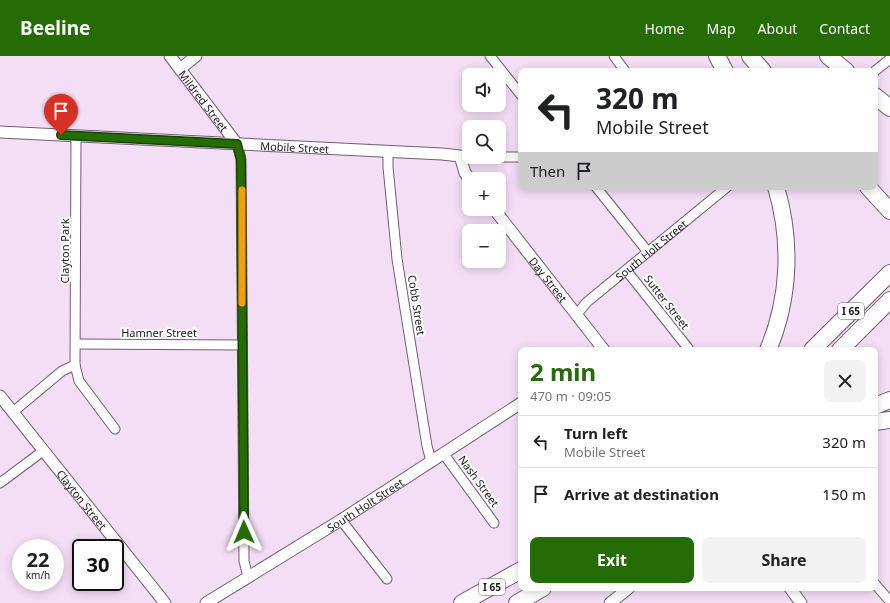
<!DOCTYPE html>
<html lang="en">
<head>
<meta charset="utf-8">
<style>
	body { margin:0; font-family:"Noto Sans",sans-serif; background:#f2f2f2; color:#202124; height:100vh; display:flex; flex-direction:column; font-size:15px; white-space:nowrap }
	* { box-sizing:border-box; margin:0 }
	p { font-size:13px; color:#757577 }
	.icon { flex:none; width:22px; height:22px; fill:none; stroke:currentColor; stroke-width:2; stroke-linecap:round; stroke-linejoin:round }
	.map { position:relative; flex:1; overflow:hidden }
	.panel { position:absolute; left:518px; top:291px; width:360px; height:244px; display:flex; flex-direction:column; background:#fff; border-radius:8px; box-shadow:0 2px 10px #0003 }
	.panel>* { flex:none }
	.top-card { position:absolute; left:518px; top:12px; width:360px; height:122px; border-radius:8px; box-shadow:0 2px 10px #0003; background:#fff; color:#202124; overflow:hidden }
	.buttons { position:absolute; left:462px; top:12px; display:grid; gap:8px }
	.buttons a { display:grid; place-items:center; width:44px; height:44px; border-radius:8px; background:#fff; box-shadow:0 2px 10px #0003; font-size:20px }
	.speed { position:absolute; left:12px; top:483px; display:flex; gap:8px; font-size:20px; font-weight:700; text-align:center }
	.speed>* { display:grid; place-content:center; width:52px; height:52px; border-radius:50%; background:#fff; box-shadow:0 2px 10px #0003; line-height:1 }
	.speed small { font-size:10px; font-weight:400 }
	.speed .limit { border:2px solid #111; border-radius:6px; background:#fff; color:#111 }
	.pin { position:absolute; display:grid; place-items:center; width:34px; height:34px; color:#fff; margin:-41px -17px; border-radius:50% 50% 50% 0; rotate:-45deg; box-shadow:0 0 4px #0007 }
	.pin .icon { rotate:45deg }
	.me { position:absolute; width:44px; margin:-22px; rotate:359deg; stroke-linejoin:round; filter:drop-shadow(0 0 3px #0008) }
	.turn { display:flex; align-items:center; gap:14px; height:84px; padding:0 12px; font-size:18px }
	.turn .icon { width:52px; height:52px; stroke-width:2.5 }
	.turn b { display:block; font-size:28px; line-height:34px }
	.then { display:flex; align-items:center; height:38px; padding:0 12px; background:#0003; gap:8px; font-size:15px }
	.round { display:grid; place-items:center; flex:none; width:42px; height:42px; border-radius:8px; background:#f2f2f2 }
	.headline { display:flex; align-items:center; justify-content:space-between; height:68px; padding:0 12px }
	h1 { font-size:24px; font-weight:700; line-height:30px; color:#256c07 }
	.primary-button { display:flex; gap:8px; margin-top:auto; padding:8px 12px }
	.primary-button a { flex:1; height:46px; border-radius:8px; background:#256c07; color:#fff; font-size:16px; font-weight:700; line-height:46px; text-align:center }
	.primary-button a+a { background:#f2f2f2; color:#202124 }
	ul { padding:0; list-style:none }
	li { display:flex; align-items:center; gap:12px; height:52px; padding:0 12px; border-top:1px solid #e0e0e0 }
	li div { flex:1 }
	li b { display:block; font-size:15px }
	li em { font-style:normal }
	header { display:flex; align-items:center; gap:24px; box-sizing:border-box; height:56px; padding:0 20px; background:#256c07; color:#fff }
	header strong { font-size:19px }
	nav { display:flex; gap:22px; margin-inline-start:auto; font-size:14px }
	.map>svg:first-child { display:block }
	.lines { fill:none; stroke-linecap:round; stroke-linejoin:round }
	.minor-casing { stroke:#715d72; stroke-width:11 }
	.tertiary-casing { stroke:#715d72; stroke-width:13 }
	.motorway-casing { stroke:#715d72; stroke-width:18 }
	.minor { stroke:#fff; stroke-width:9 }
	.tertiary { stroke:#fff; stroke-width:11 }
	.motorway { stroke:#fff; stroke-width:16 }
	.route-casing { stroke:#184605; stroke-width:10 }
	.route { stroke:#256c07; stroke-width:7 }
	.slow { stroke:#f59e0b; stroke-width:7 }
	.labels { text-anchor:middle; dominant-baseline:central; stroke-width:4; stroke-linejoin:round; paint-order:stroke }
	.shield { fill:#fff; stroke:#625d63; stroke-width:1 }
	.shield-label { font-size:10px; font-weight:bold; fill:#1f1720 }
	.street-label { font-size:11px; fill:#1f1720; stroke:#fff }
</style>
</head>
<body>
<header>
<strong>Beeline</strong>
<nav><a>Home</a><a>Map</a><a>About</a><a>Contact</a></nav>
</header>
<div class="map">
<svg width="890" height="547" viewBox="0 0 890 547">
	<rect width="100%" height="100%" fill="#f4def6"/>
	<g class="lines">
		<defs>
			<g id="minor">
				<path d="M490,0L521,39"/>
				<path d="M614,0L625,15"/>
				<path d="M875,15L890,3"/>
				<path d="M76,80L75,309L79,325L115,373"/>
				<path d="M237,88L241,103L244,505L248,521"/>
				<path d="M388,96V111L397,203L427,390L431,405"/>
				<path d="M460,100H469"/>
				<path d="M499,101H521"/>
				<path d="M596,131L648,196"/>
				<path d="M626,214L688,292"/>
				<path id="s1" d="M577,258L587,246L727,131"/>
				<path d="M76,288L242,289"/>
				<path d="M13,356L62,315L75,309"/>
				<path d="M443,397L494,467"/>
				<path d="M0,427L43,395"/>
				<path d="M341,464L387,523"/>
				<path d="M875,528L888,543"/>
			</g>
			<g id="tertiary">
				<path id="s2" d="M170,0L237,88"/>
				<path d="M180,13L196,0"/>
				<path id="s3" d="M0,76L442,98L460,100L465,117L470,123"/>
				<path id="s4" d="M494,153L604,294"/>
				<path id="s5" d="M0,340L165,547"/>
				<path d="M790,532L801,547"/>
				<path id="s6" d="M206,547L341,464L521,347"/>
				<path d="M610,547L629,532"/>
			</g>
			<path id="motorway" d="M717,0L725,15
				M750,0L763,15
				M828,0L846,15
				M875,40L890,52
				M868,131L890,155
				M768,294C790,242 792,185 776,131
				M812,294L890,217
				M840,294L890,244
				M875,350L890,344
				M875,366L890,364
				M462,547L521,514
				M517,547L543,532"/>
		</defs>
		<use href="#minor" class="minor-casing"/>
		<use href="#tertiary" class="tertiary-casing"/>
		<use href="#motorway" class="motorway-casing"/>
		<use href="#minor" class="minor"/>
		<use href="#tertiary" class="tertiary"/>
		<use href="#motorway" class="motorway"/>
	</g>
	<g class="lines">
		<defs>
			<path id="route" d="M61,79L237,88L241,104L244,476"/>
		</defs>
		<use href="#route" class="route-casing"/>
		<use href="#route" class="route"/>
		<path class="slow" d="M242,134V247"/>
	</g>
	<g class="labels">
		<g class="shield">
			<rect x="838" y="247" width="26" height="16" rx="3"/>
			<rect x="479" y="523" width="26" height="16" rx="3"/>
		</g>
		<g class="shield-label">
			<text x="851" y="255">I 65</text>
			<text x="492" y="531">I 65</text>
		</g>
		<g class="street-label">
			<text stroke="none"><textPath href="#s2" startOffset="56">Mildred Street</textPath></text>
			<text stroke="none"><textPath href="#s3" startOffset="295">Mobile Street</textPath></text>
			<text stroke="none"><textPath href="#s1" startOffset="98">South Holt Street</textPath></text>
			<text transform="translate(64 195) rotate(-90)">Clayton Park</text>
			<text stroke="none"><textPath href="#s4" startOffset="89">Day Street</textPath></text>
			<text transform="translate(667 246) rotate(52)">Sutter Street</text>
			<text transform="translate(417 249) rotate(81)">Cobb Street</text>
			<text x="159" y="276">Hamner Street</text>
			<text transform="translate(479 425) rotate(54)">Nash Street</text>
			<text stroke="none"><textPath href="#s5" startOffset="132">Clayton Street</textPath></text>
			<text stroke="none"><textPath href="#s6" startOffset="187">South Holt Street</textPath></text>
		</g>
	</g>
</svg>
<div class="buttons">
<a><svg class="icon" aria-label="sound" viewBox="0 0 24 24"><path d="M4 9h4l5-4v14l-5-4H4zM17 9q2 3 0 6"/></svg></a>
<a><svg class="icon" aria-label="search" viewBox="0 0 24 24"><circle cx="10" cy="10" r="6"/><path d="M15 15l6 6"/></svg></a>
<a>+</a>
<a>−</a>
</div>
<div class="speed"><div>22<small>km/h</small></div><div class="limit">30</div></div>
<div class="pin" style="left:61px;top:79px;background:#d93025"><svg class="icon" aria-label="arrive" viewBox="0 0 24 24"><path d="M6 21V4h12l-3 4 3 4H6"/></svg></div>
<svg class="me" style="left:244px;top:476px" viewBox="-20 -20 40 40"><path d="M0-17L14 15 0 8-14 15z" fill="#256c07" stroke="#fff" stroke-width="4"/></svg>
<div class="top-card">
<div class="turn"><svg class="icon" aria-label="left" viewBox="0 0 24 24"><path d="M17 20v-9H6M10 6l-5 5 5 5"/></svg><div><b>320 m</b>Mobile Street</div></div>
<div class="then">Then<svg class="icon" aria-label="arrive" viewBox="0 0 24 24"><path d="M6 21V4h12l-3 4 3 4H6"/></svg></div>
</div>
<section class="panel">
<div class="headline"><div><h1>2 min</h1><p>470 m · 09:05</p></div><a class="round"><svg class="icon" aria-label="close" viewBox="0 0 24 24"><path d="M6 6l12 12M18 6L6 18"/></svg></a></div>
<ul>
<li><svg class="icon" aria-label="left" viewBox="0 0 24 24"><path d="M17 20v-9H6M10 6l-5 5 5 5"/></svg><div><b>Turn left</b><p>Mobile Street</p></div><em>320 m</em></li>
<li><svg class="icon" aria-label="arrive" viewBox="0 0 24 24"><path d="M6 21V4h12l-3 4 3 4H6"/></svg><div><b>Arrive at destination</b></div><em>150 m</em></li>
</ul>
<div class="primary-button"><a>Exit</a><a>Share</a></div>
</section>
</div>
</body>
</html>
